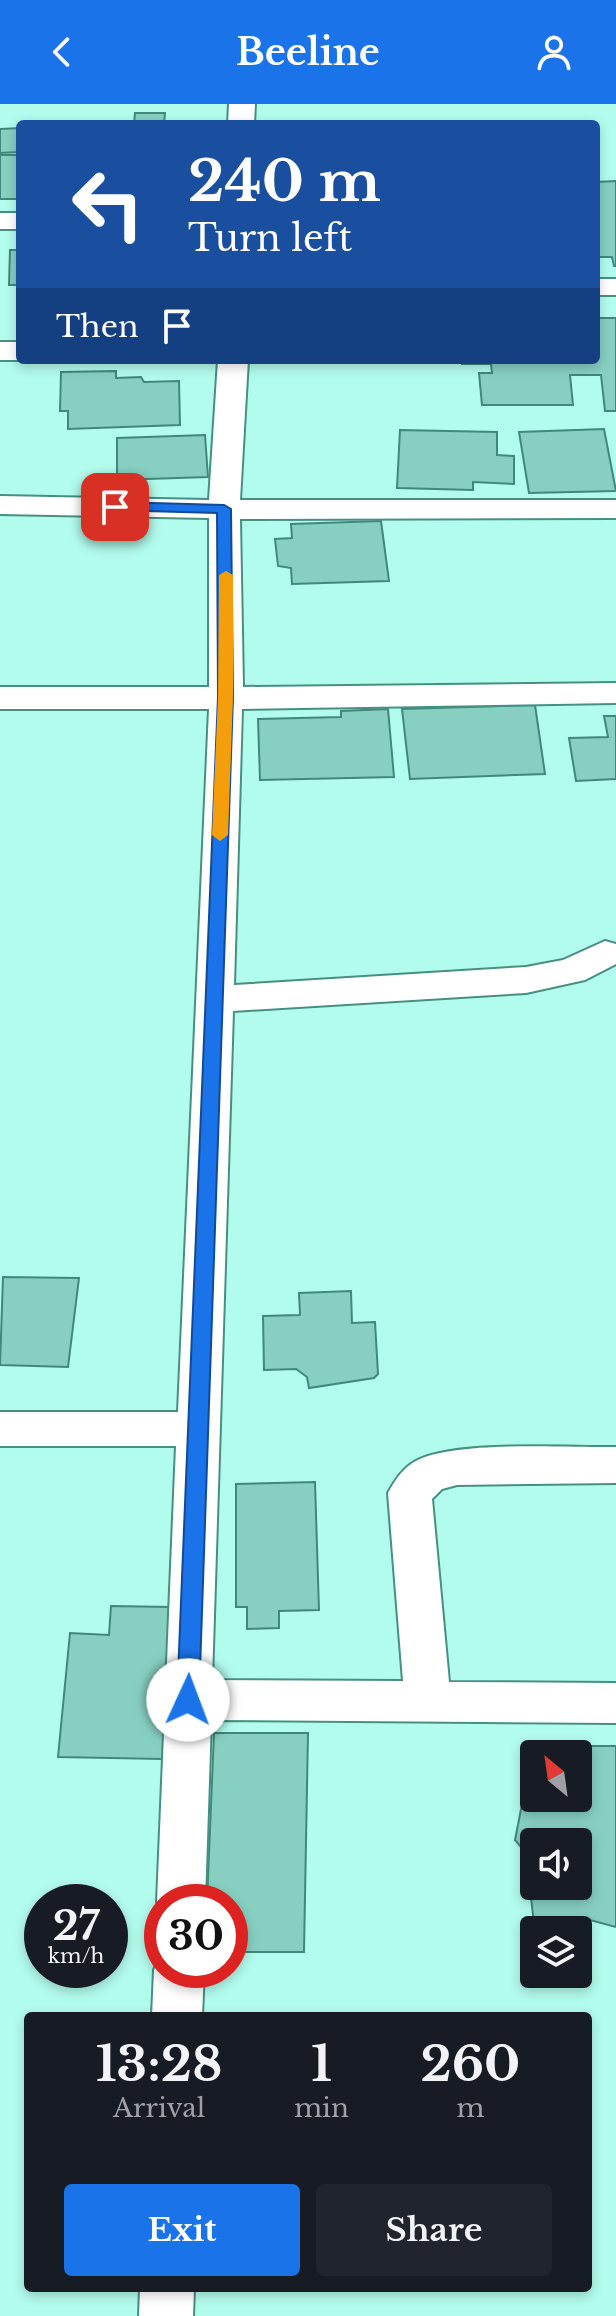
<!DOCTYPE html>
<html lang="en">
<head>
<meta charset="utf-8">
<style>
	body { margin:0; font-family:"Libre Baskerville",serif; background:#20242c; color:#f1f3f6; height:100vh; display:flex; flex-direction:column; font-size:30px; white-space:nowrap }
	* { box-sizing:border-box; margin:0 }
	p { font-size:26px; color:#9ea1a6 }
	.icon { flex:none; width:44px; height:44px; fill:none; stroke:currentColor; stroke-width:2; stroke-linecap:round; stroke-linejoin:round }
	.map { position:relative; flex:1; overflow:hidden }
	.details { position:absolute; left:24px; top:1908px; width:568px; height:280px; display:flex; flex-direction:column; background:#171b24; border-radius:8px; box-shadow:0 4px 12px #0003 }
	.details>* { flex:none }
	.hud { position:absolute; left:16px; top:16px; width:584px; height:244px; border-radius:8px; box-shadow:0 4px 12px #0003; background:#1a4fa0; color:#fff; overflow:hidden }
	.needle { width:52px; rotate:331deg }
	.fabs { position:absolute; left:520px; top:1636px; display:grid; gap:16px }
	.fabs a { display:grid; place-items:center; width:72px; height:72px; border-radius:8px; background:#171b24; box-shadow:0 4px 12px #0003; font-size:40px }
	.speed { position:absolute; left:24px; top:1780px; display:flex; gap:16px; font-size:40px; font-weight:700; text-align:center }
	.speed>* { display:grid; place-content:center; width:104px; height:104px; border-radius:50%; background:#171b24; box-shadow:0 4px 12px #0003; line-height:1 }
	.speed small { font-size:20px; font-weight:400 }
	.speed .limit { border:12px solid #d22; background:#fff; color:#111 }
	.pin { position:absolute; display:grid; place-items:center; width:68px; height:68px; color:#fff; margin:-34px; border-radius:16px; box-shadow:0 4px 12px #0006 }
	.me { position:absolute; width:88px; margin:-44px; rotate:2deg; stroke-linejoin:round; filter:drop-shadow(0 0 6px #0008) }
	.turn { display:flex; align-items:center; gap:28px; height:168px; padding:0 40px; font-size:36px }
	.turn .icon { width:104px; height:104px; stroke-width:2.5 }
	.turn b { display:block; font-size:56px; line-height:68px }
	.then { display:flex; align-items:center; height:76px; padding:0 40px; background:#0003; gap:16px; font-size:30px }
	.eta { display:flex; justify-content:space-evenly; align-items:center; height:136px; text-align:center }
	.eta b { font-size:48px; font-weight:700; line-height:56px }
	.button { display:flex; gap:16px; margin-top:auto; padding:16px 40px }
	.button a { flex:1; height:92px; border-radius:8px; background:#1a73e8; color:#fff; font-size:32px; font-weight:700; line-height:92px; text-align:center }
	.button a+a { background:#20242c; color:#f1f3f6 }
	header { display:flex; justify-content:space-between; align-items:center; height:104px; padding:0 40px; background:#1a73e8; color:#fff; font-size:36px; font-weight:700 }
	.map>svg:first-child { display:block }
	.building { fill:#86cfc1; stroke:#40887b; stroke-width:2; fill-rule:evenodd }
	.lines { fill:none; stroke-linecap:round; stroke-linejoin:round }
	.street-casing { stroke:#478f83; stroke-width:4 }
	.street { fill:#fff; fill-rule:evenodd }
	.route { fill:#1a73e8; stroke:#114b97; stroke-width:2 }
	.slow { fill:#f59e0b }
</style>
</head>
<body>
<header><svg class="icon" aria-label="back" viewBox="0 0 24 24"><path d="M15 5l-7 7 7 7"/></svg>Beeline<svg class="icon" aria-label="person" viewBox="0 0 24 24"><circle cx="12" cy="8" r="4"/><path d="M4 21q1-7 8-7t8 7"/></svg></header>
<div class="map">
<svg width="616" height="2212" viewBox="0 0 616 2212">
	<rect width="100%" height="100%" fill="#b2fced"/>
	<path class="building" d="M135,9H165L164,20H134Z
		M20,24V48L0,49V25Z
		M0,51H20V95H0Z
		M616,77V162H614L612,153H596V78Z
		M10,146H20V181H9Z
		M596,214H616V307H605L601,271H570L573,301H482L479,269H492L491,260H462V256H596Z
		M116,267V274L141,273L144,278L179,277L180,321L68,325V307H60L61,268Z
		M604,325L616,387L529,389L519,328Z
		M400,326L497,328V351L514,352V380L473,378V386L397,384Z
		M205,331L208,373L117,376V334Z
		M381,417L389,477L292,480L291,464L278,462L275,435L292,434L291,420Z
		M535,601L545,670L410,675L402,605Z
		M388,605L394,673L260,676L258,615L341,613V607Z
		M604,612H616V675L576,677L569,634L608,633Z
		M3,1173L79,1174L68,1263L0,1261Z
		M351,1187L352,1219L375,1218L378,1270L374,1274L309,1284L307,1273L296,1265L264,1266L263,1212L300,1211L299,1189Z
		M315,1378L319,1506L279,1507V1524L247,1525V1503H236V1380Z
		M111,1502L172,1503L162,1655L58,1653L70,1529L109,1531Z
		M214,1629H308L304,1848H230V1798H207Z
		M544,1642H616V1823L579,1813L534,1820L526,1749L515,1736L525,1685L534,1684V1694H578V1650H545ZM534,1738H578V1782H534Z"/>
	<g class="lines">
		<defs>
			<path id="street" d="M229,0H255L254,20H228Z
				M0,109H20V125H0Z
				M596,175H616V191H596Z
				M0,238H20V256H0Z
				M218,256H248L240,396H616V414L240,415L243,583L616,579V599L242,605L234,881L526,863L563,856L605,837L616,840V860L585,876L526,889L233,907L212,1576L403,1577L388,1389C394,1378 401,1367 411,1360C445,1335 570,1344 616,1343V1379L457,1381L442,1385L432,1395L449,1578L616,1579V1619L211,1616L205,1798H162V1810L157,1798L176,1342H0V1308H178L209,605H0V583H209V414L0,410V392L209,396Z
				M161,1849L162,1866H204L202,1912H152L154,1866Z
				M140,2184H194L193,2212H139Z"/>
		</defs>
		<use href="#street" class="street-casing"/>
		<use href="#street" class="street"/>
	</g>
	<path class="route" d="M115,398L224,401L231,405L233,593L199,1596L195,1603L188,1605L181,1603L177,1596L218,593L217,409L110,406L108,403Z"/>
	<path class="slow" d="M226,467L233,471V593L228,731L220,737L212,731L218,593L219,471Z"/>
</svg>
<div class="fabs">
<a><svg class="needle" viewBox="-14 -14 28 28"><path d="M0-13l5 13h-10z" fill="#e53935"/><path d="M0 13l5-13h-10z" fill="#9ea1a6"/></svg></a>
<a><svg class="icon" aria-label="sound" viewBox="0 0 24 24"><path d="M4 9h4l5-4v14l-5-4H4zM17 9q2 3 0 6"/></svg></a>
<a><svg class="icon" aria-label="layers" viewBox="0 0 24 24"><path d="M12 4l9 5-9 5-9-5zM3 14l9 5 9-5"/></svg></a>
</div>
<div class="speed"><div>27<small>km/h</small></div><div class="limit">30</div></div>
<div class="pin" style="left:115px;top:403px;background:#d93025"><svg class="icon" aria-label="arrive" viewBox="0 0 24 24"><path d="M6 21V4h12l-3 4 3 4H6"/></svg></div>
<svg class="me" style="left:188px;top:1596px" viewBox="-20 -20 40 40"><circle r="19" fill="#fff"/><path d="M0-13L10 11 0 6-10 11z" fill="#1a73e8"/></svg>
<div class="hud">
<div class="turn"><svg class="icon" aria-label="left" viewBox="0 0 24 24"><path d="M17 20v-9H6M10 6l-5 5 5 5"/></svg><div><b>240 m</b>Turn left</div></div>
<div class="then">Then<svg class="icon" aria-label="arrive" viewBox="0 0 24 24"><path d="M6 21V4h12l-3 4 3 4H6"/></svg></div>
</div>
<section class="details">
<div class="eta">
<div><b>13:28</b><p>Arrival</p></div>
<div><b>1</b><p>min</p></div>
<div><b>260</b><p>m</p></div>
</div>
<div class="button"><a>Exit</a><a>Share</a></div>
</section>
</div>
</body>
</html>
